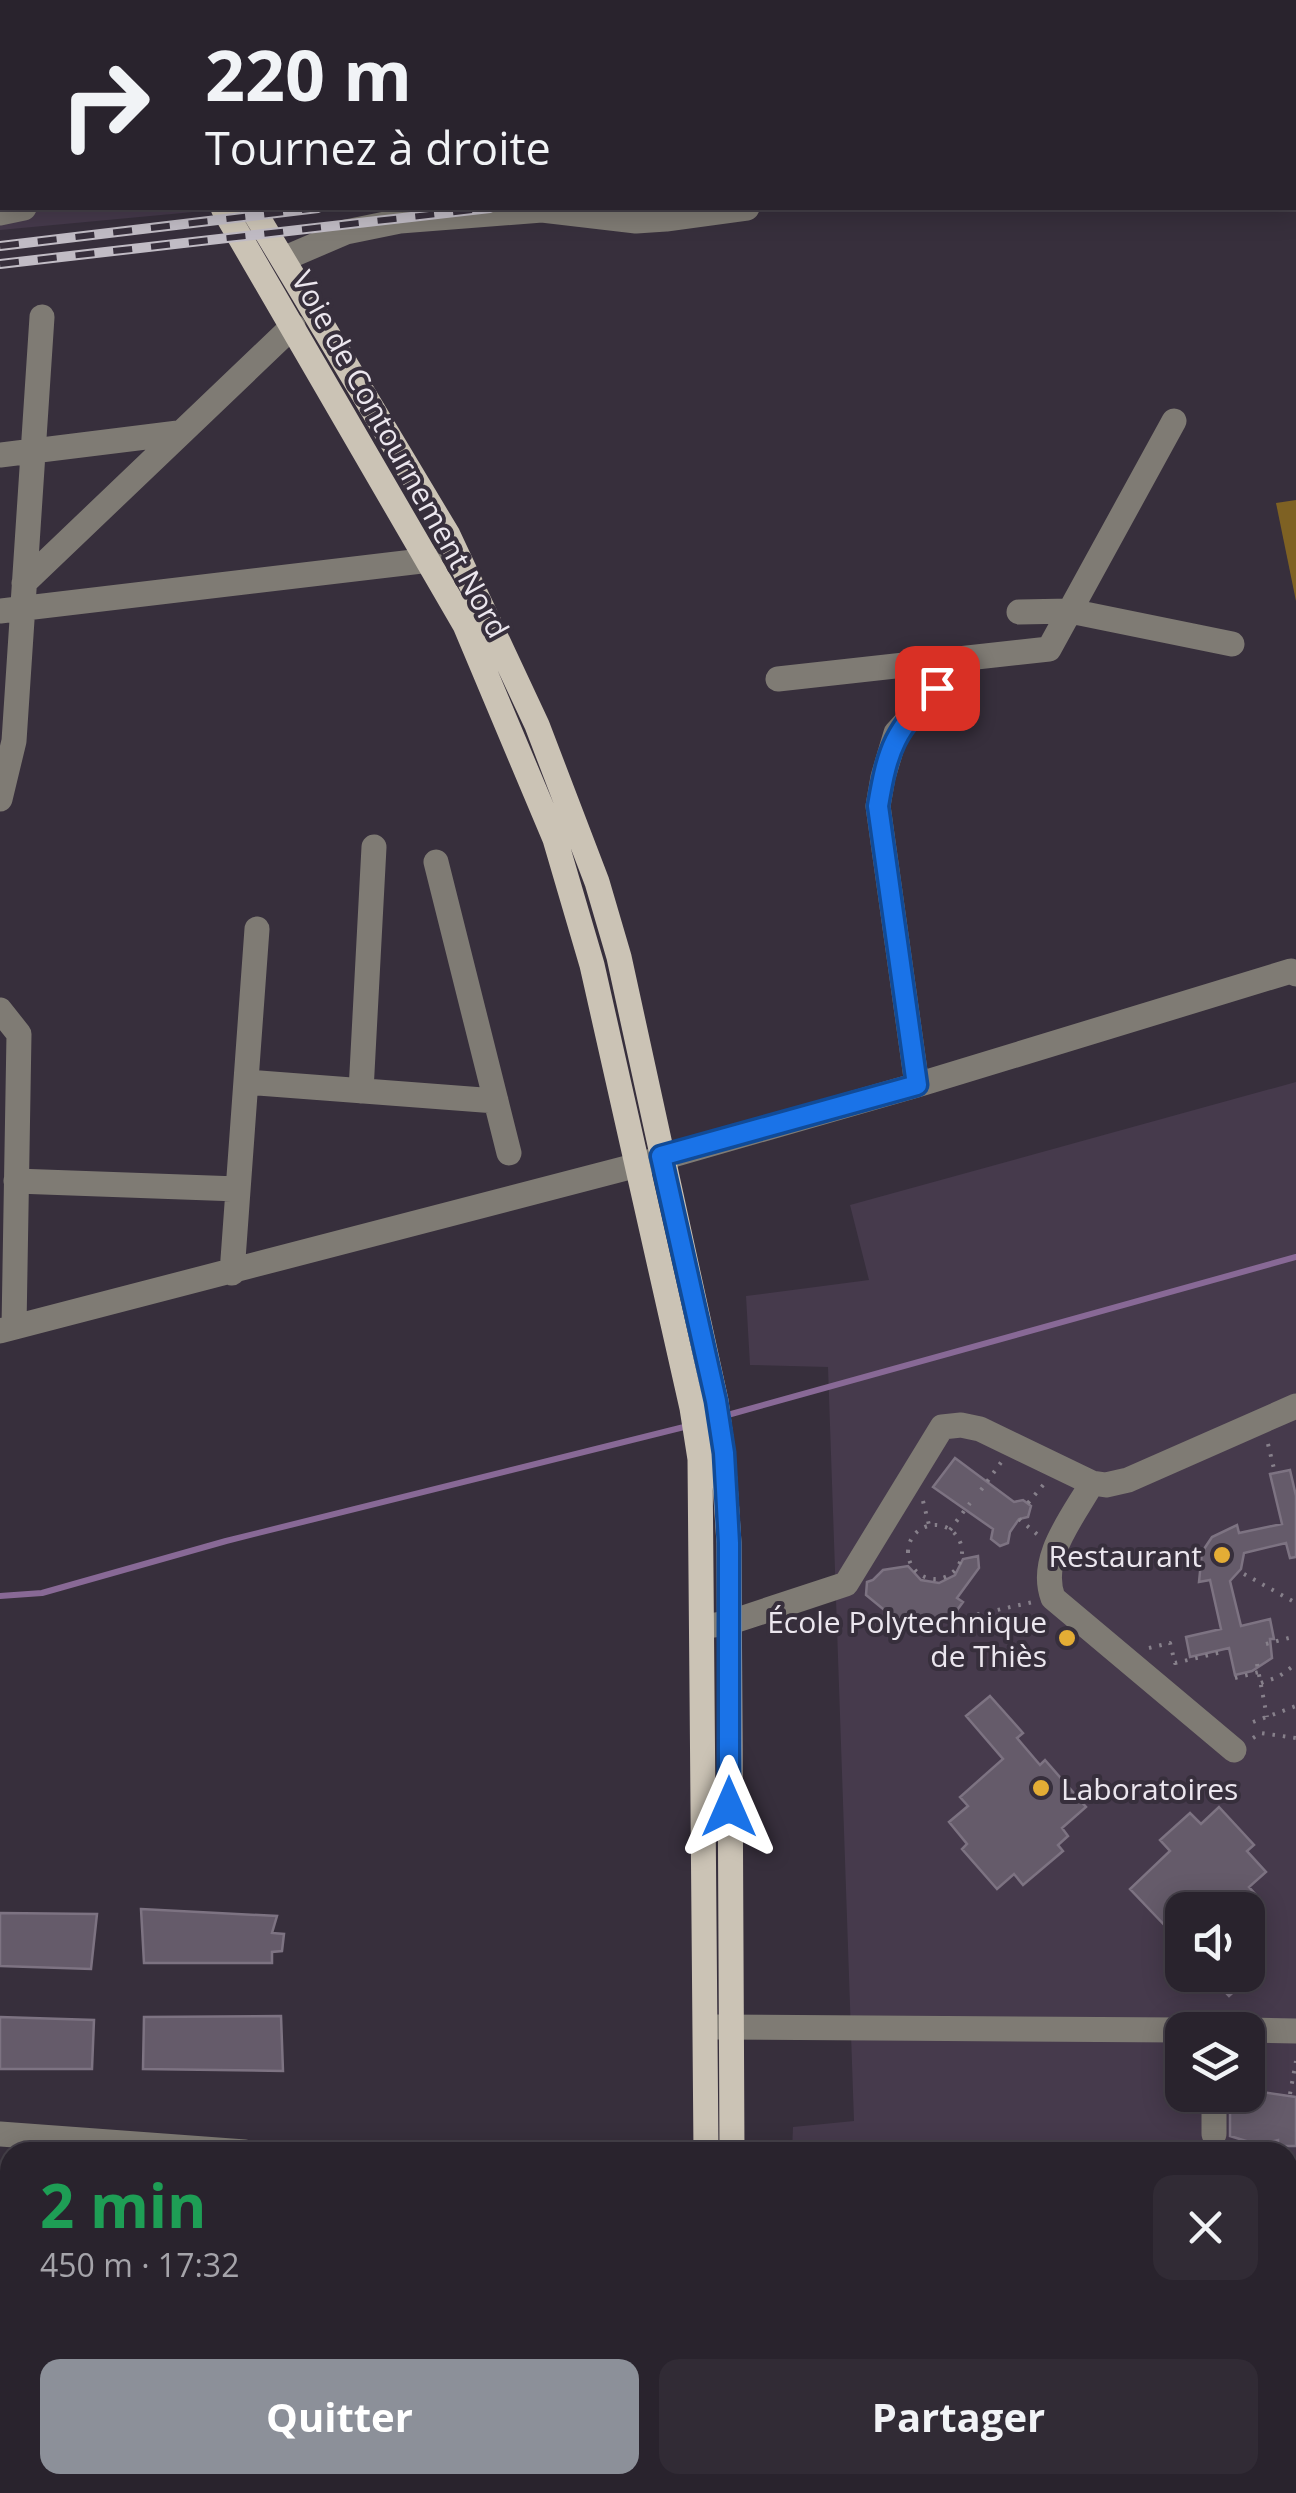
<!DOCTYPE html>
<html lang="fr">
<head>
<meta charset="utf-8">
<style>
	body { margin:0; font-family:"Open Sans",sans-serif; background:#312b35; color:#f1f3f6; height:100vh; display:flex; flex-direction:column; font-size:38px; white-space:nowrap }
	* { box-sizing:border-box; margin:0 }
	p { font-size:32px; color:#a5a4aa }
	.icon { flex:none; width:55px; height:55px; fill:none; stroke:currentColor; stroke-width:2; stroke-linecap:round; stroke-linejoin:round }
	.map { position:relative; flex:1; overflow:hidden }
	.sheet { position:absolute; left:0px; top:2142px; width:1298px; height:352px; display:flex; flex-direction:column; background:#29232d; border-radius:30px 30px 0 0; box-shadow:0 5px 25px #0003,0 0 0 2px #454049 }
	.sheet>* { flex:none }
	.guide { position:absolute; left:0px; top:0px; width:1298px; height:210px; box-shadow:0 5px 25px #0003,0 0 0 2px #454049; background:#29232d; color:#f1f3f6; overflow:hidden }
	.buttons { position:absolute; left:1165px; top:1892px; display:grid; gap:20px }
	.buttons a { display:grid; place-items:center; width:100px; height:100px; border-radius:20px; background:#29232d; box-shadow:0 5px 25px #0003,0 0 0 2px #454049; font-size:50px }
	.pin { position:absolute; display:grid; place-items:center; width:85px; height:85px; color:#fff; margin:-42px; border-radius:20px; box-shadow:0 5px 15px #0006 }
	.me { position:absolute; width:110px; margin:-55px; rotate:0deg; stroke-linejoin:round; filter:drop-shadow(0 0 8px #0008) }
	.turn { display:flex; align-items:center; gap:35px; height:210px; padding:0 40px; font-size:45px }
	.turn .icon { width:130px; height:130px; stroke-width:2.5 }
	.turn b { display:block; font-size:70px; line-height:85px }
	.round { display:grid; place-items:center; flex:none; width:105px; height:105px; border-radius:20px; background:#312b35 }
	.overview { display:flex; align-items:center; justify-content:space-between; height:170px; padding:0 40px }
	h1 { font-size:60px; font-weight:700; line-height:75px; color:#1e9e55 }
	.primary-button { display:flex; gap:20px; margin-top:auto; padding:20px 40px }
	.primary-button a { flex:1; height:115px; border-radius:20px; background:#8c9099; color:#fff; font-size:40px; font-weight:700; line-height:115px; text-align:center }
	.primary-button a+a { background:#312b35; color:#f1f3f6 }
	.map>svg:first-child { display:block }
	.built { fill:#463a4c; fill-rule:evenodd }
	.forest { fill:#7e6123 }
	.lines { fill:none; stroke-linecap:round; stroke-linejoin:round }
	.stream { stroke:#886996; stroke-width:6 }
	.building { fill:#655b6a; stroke:#7d7382; stroke-width:2.5 }
	.path { stroke:#87808b; stroke-width:4; stroke-dasharray:2.5 8; stroke-linecap:butt }
	.minor { stroke:#7f7b74; stroke-width:25 }
	.major { stroke:#cbc3b5; stroke-width:25 }
	.rail-casing { stroke:#c1bcc5; stroke-width:10 }
	.rail { stroke:#372f3c; stroke-width:6; stroke-dasharray:19; stroke-linecap:butt }
	.route-casing { stroke:#114b97; stroke-width:25 }
	.route { stroke:#1a73e8; stroke-width:18 }
	.poi-dot { fill:#e4ad35; stroke:#372f3c; stroke-width:4 }
	.labels { text-anchor:middle; dominant-baseline:central; stroke-width:8; stroke-linejoin:round; paint-order:stroke }
	.street-label { font-size:30px; fill:#ebe6ee; stroke:#372f3c }
	.poi-label { font-size:30px; fill:#ebe6ee; stroke:#372f3c; text-anchor:end }
</style>
</head>
<body>
<div class="map">
<svg width="1296" height="2493" viewBox="0 0 1296 2493">
	<rect width="100%" height="100%" fill="#372f3c"/>
	<path class="built" d="M0,0L89,2H2V208H202L204,211L0,230Z
		M1296,1082V2493H791V2485H1288V2152H792L793,2127L854,2121L828,1367L750,1365L746,1296L869,1280L850,1205ZM1182,1910H1248V1975H1182ZM1182,2030H1248V2095H1182Z"/>
	<path class="forest" d="M1296,500V601L1276,503Z"/>
	<g class="lines">
		<path class="stream" d="M724,1416L1296,1257
			M0,1596L42,1593L226,1541L688,1426"/>
	</g>
	<path class="building" d="M955,1458L1014,1502L1023,1500L1031,1506L1028,1517L1019,1519L1010,1532L1008,1543L1000,1546L991,1539L993,1529L933,1487Z
		M1290,1470L1296,1496V1557L1290,1558L1286,1543L1244,1553L1241,1569L1230,1581L1241,1626L1270,1619L1274,1639H1270L1272,1658L1252,1671L1235,1675L1229,1648L1190,1657L1186,1637L1221,1629L1210,1580L1199,1582L1202,1552L1212,1537L1237,1525L1239,1533L1282,1524L1270,1474Z
		M978,1556L979,1568L957,1598L963,1602L952,1617L909,1622L905,1627L866,1595L867,1582L873,1580L883,1570L908,1566L921,1580L939,1583L955,1575L963,1559Z
		M990,1696L1023,1733L1017,1738L1040,1765L1045,1760L1086,1807L1062,1828L1068,1836L1058,1845L1063,1851L1023,1885L1014,1874L997,1889L962,1849L967,1844L949,1822L968,1806L960,1797L1003,1759L966,1716Z
		M1219,1807L1254,1845L1247,1851L1266,1872L1249,1887L1256,1895L1239,1910H1227L1213,1895L1197,1910H1182V1923L1172,1933L1130,1889L1170,1851L1160,1840L1190,1813L1201,1824Z
		M141,1909L277,1916L272,1933L284,1934L282,1951L272,1952V1963H144Z
		M0,1913L97,1914L91,1969L0,1966Z
		M1209,1975H1252L1229,1996Z
		M281,2016L283,2071L143,2069L144,2017Z
		M0,2017L94,2020L92,2069H0Z
		M1248,2090L1296,2097V2146H1278V2140L1259,2145L1230,2136V2095H1248Z"/>
	<g class="lines">
		<path class="path" d="M930,0L931,2
			M1034,2V0
			M1268,1444L1275,1473
			M981,1490L1002,1461
			M923,1501L929,1525
			M1028,1503L1044,1484
			M1019,1519L1038,1535
			M908 1552a27 27 0 1 1 54 0a27 27 0 1 1-54 0Z
			M950,1530L970,1503
			M1244,1574L1296,1603
			M926,1626L1033,1602
			M1266,1644L1296,1636
			M1149,1648L1170,1643L1175,1663L1222,1652
			M1257,1664L1267,1717
			M1235,1678L1259,1672
			M1261,1683L1278,1677L1296,1664
			M1253,1722L1296,1706
			M1253,1738L1261,1733L1296,1738
			M1290,2094L1296,2061"/>
		<path class="minor" d="M1194,2V0
			M1295,168H1296
			M0,213L24,208
			M283,259L346,232L400,221L542,210L636,221L666,219L747,208
			M0,455L178,433
			M24,583L293,326
			M0,611L430,560
			M1019,612L1070,611L1232,644
			M778,679L1049,649L1174,421
			M0,799L14,741L42,317
			M436,862L509,1153
			M0,1010L19,1034L14,1327
			M246,1082L496,1101
			M917,1085L878,806L883,777L896,733L937,688L954,660
			M361,1091L374,847
			M16,1181L238,1189
			M232,1273L257,929
			M0,1331L638,1165L917,1085L1291,971L1296,974
			M1092,1483C1073,1517 1038,1558 1053,1598L1234,1750
			M708,1626L728,1623L846,1584L942,1427L961,1425L980,1429L1092,1483L1106,1485L1128,1480L1296,1406
			M711,2027L1182,2030
			M1248,2030L1296,2031
			M0,2134L245,2152
			M1214,2134V2095"/>
		<path class="major" d="M96,0L98,2
			M125,0L127,2
			M223,208L465,625L555,839L592,965L692,1408L700,1459L706,2152
			M252,208L448,535L537,725L597,882L619,957L716,1401L723,1453L729,1543L732,2152
			M714,2485V2493
			M738,2485V2493"/>
		<defs>
			<path id="rail" d="M1295,134H1296
				M1295,152H1296
				M0,246L318,208
				M0,264L490,208"/>
		</defs>
		<use href="#rail" class="rail-casing"/>
		<use href="#rail" class="rail"/>
	</g>
	<g class="lines">
		<defs>
			<path id="route" d="M729,1807V1543L724,1453L716,1401L661,1156L917,1085L878,806C888,746 895,731 937,688"/>
		</defs>
		<use href="#route" class="route-casing"/>
		<use href="#route" class="route"/>
	</g>
	<g class="poi-dot">
		<circle cx="1222" cy="1555" r="10"/>
		<circle cx="1067" cy="1638" r="10"/>
		<circle cx="1041" cy="1788" r="10"/>
	</g>
	<g class="labels">
		<g class="street-label">
			<text transform="translate(401 454) rotate(61)">Voie de Contournement Nord</text>
		</g>
		<g class="poi-label">
			<text x="1202" y="1555">Restaurant</text>
			<text x="1047" y="1621">École Polytechnique<tspan x="1047" dy="34">de Thiès</tspan></text>
			<text x="1061" y="1788" text-anchor="start">Laboratoires</text>
		</g>
	</g>
</svg>
<div class="buttons">
<a><svg class="icon" aria-label="sound" viewBox="0 0 24 24"><path d="M4 9h4l5-4v14l-5-4H4zM17 9q2 3 0 6"/></svg></a>
<a><svg class="icon" aria-label="layers" viewBox="0 0 24 24"><path d="M12 4l9 5-9 5-9-5zM3 14l9 5 9-5"/></svg></a>
</div>
<div class="pin" style="left:937px;top:688px;background:#d93025"><svg class="icon" aria-label="arrive" viewBox="0 0 24 24"><path d="M6 21V4h12l-3 4 3 4H6"/></svg></div>
<svg class="me" style="left:729px;top:1807px" viewBox="-20 -20 40 40"><path d="M0-17L14 15 0 8-14 15z" fill="#1a73e8" stroke="#fff" stroke-width="4"/></svg>
<div class="guide">
<div class="turn"><svg class="icon" aria-label="right" viewBox="0 0 24 24"><path d="M7 20v-9h11M14 6l5 5-5 5"/></svg><div><b>220 m</b>Tournez à droite</div></div>
</div>
<section class="sheet">
<div class="overview"><div><h1>2 min</h1><p>450 m · 17:32</p></div><a class="round"><svg class="icon" aria-label="close" viewBox="0 0 24 24"><path d="M6 6l12 12M18 6L6 18"/></svg></a></div>
<div class="primary-button"><a>Quitter</a><a>Partager</a></div>
</section>
</div>
</body>
</html>
